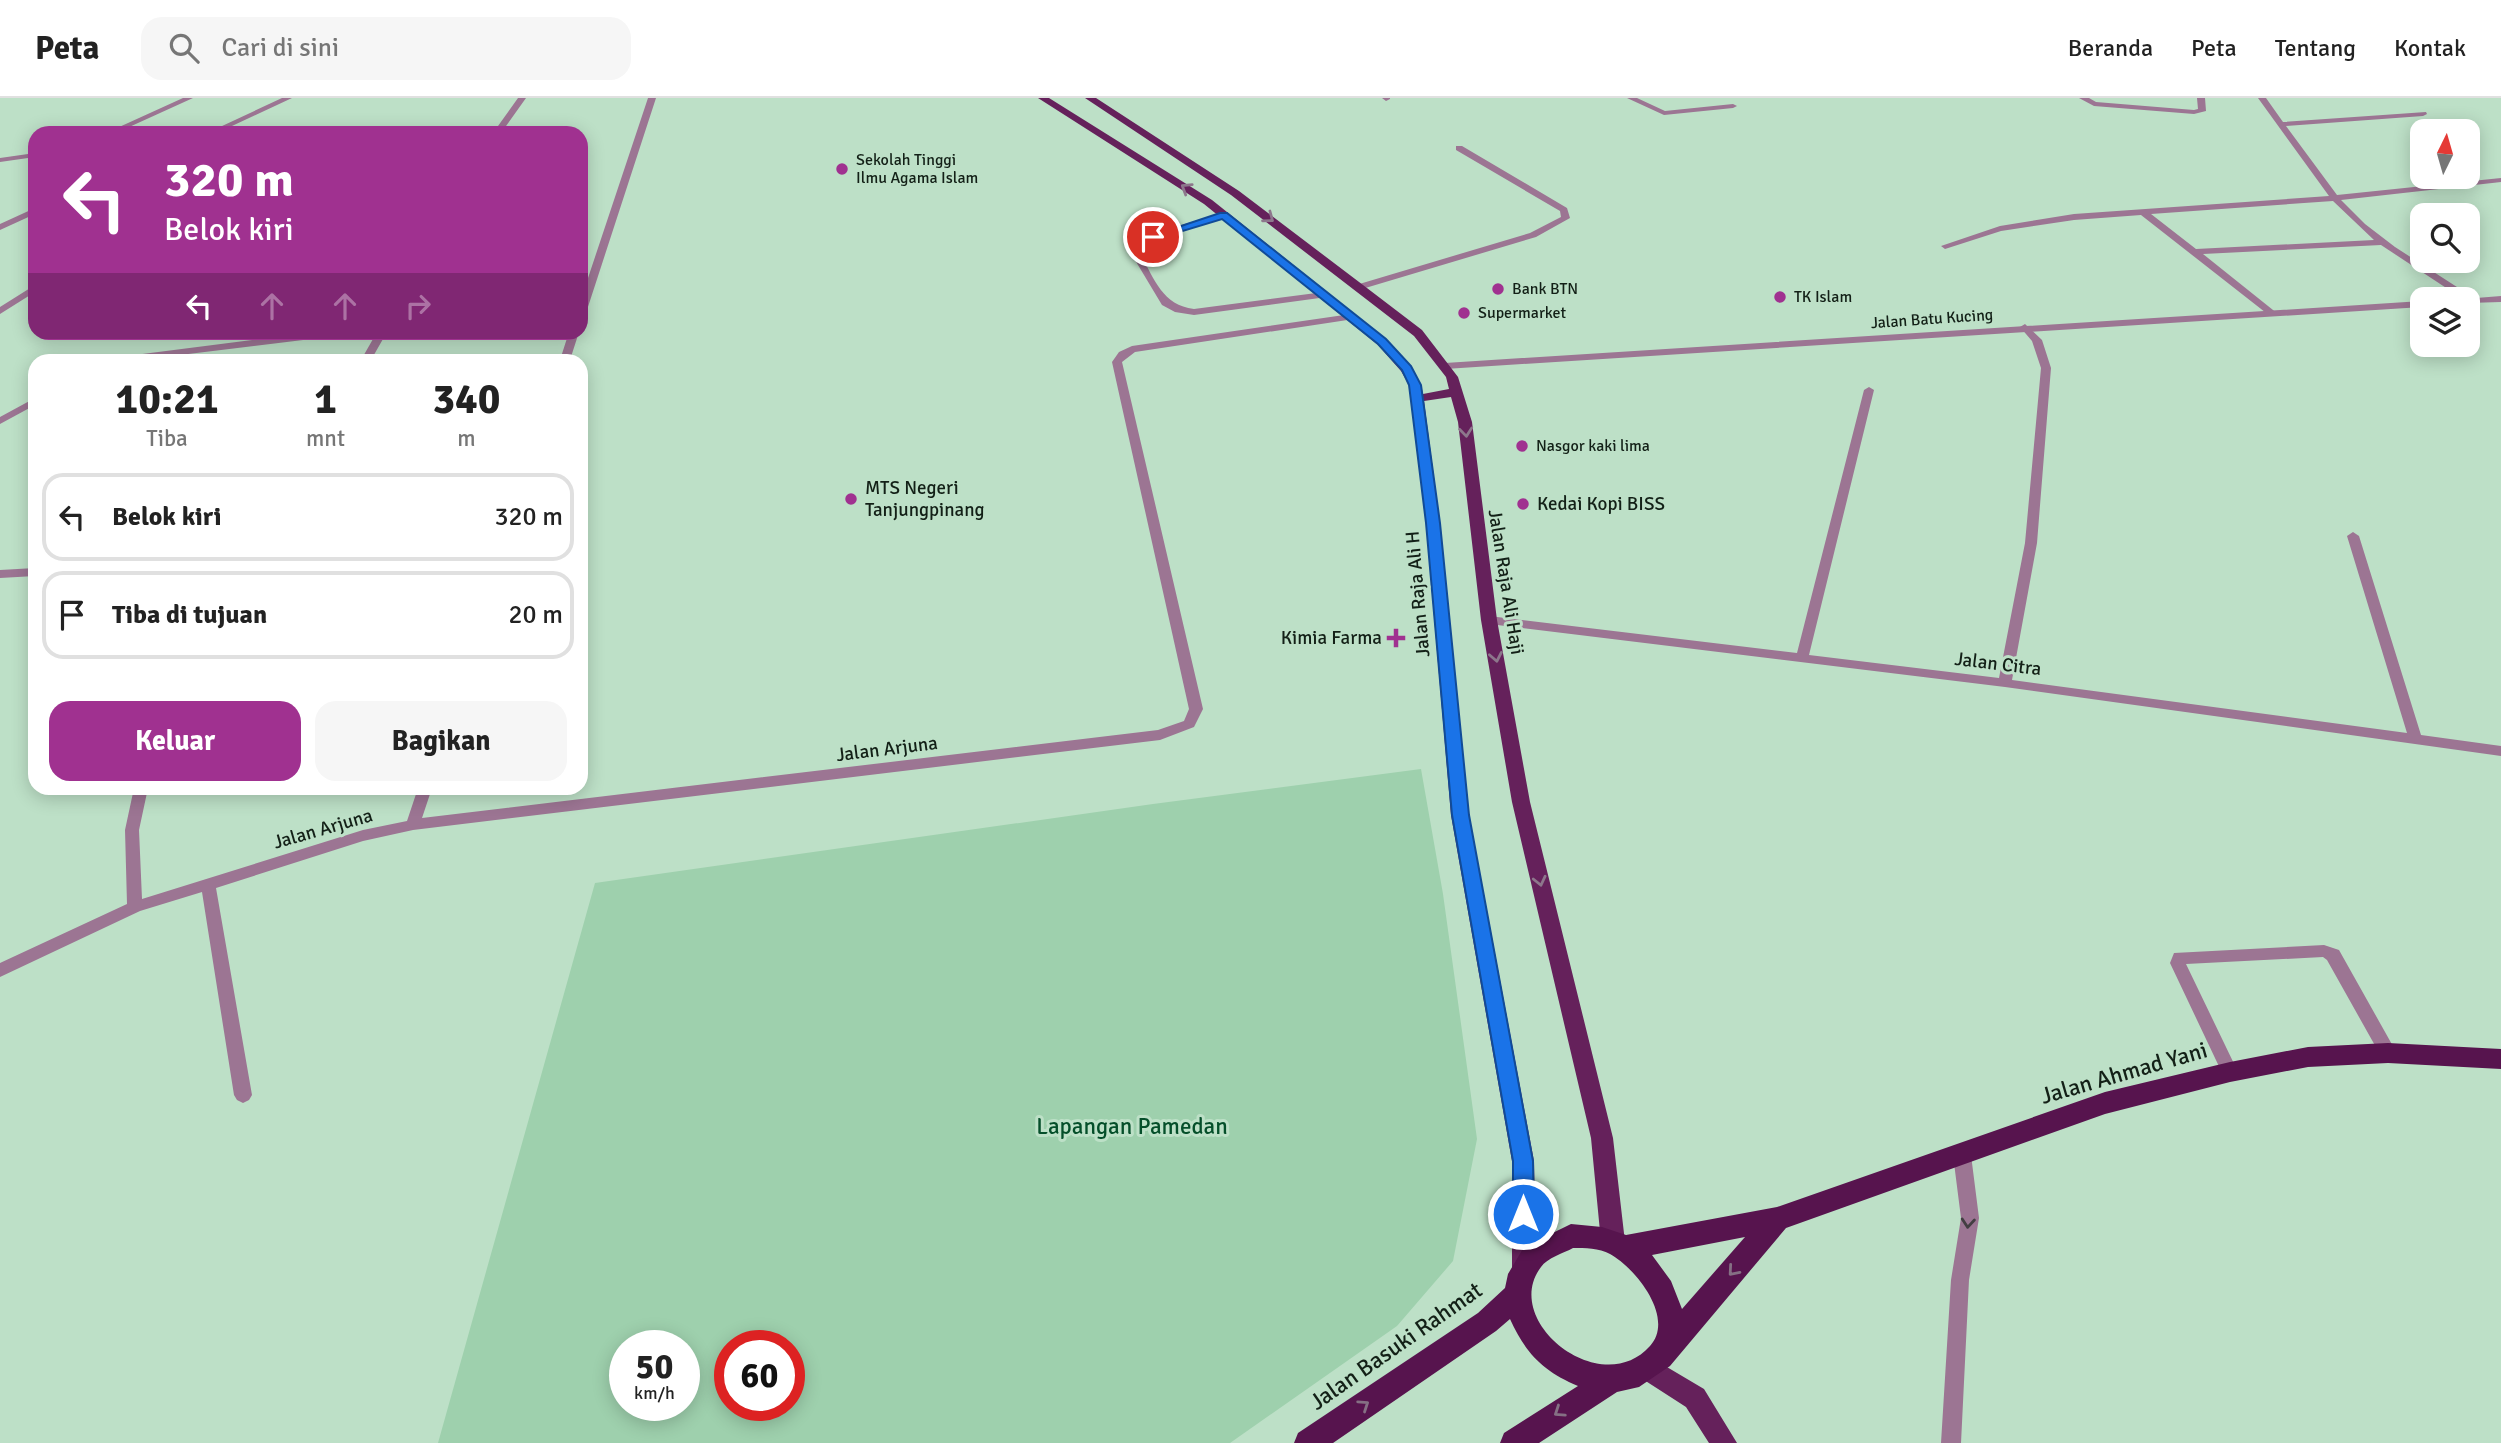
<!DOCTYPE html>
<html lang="id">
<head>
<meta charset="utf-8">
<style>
	body { margin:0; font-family:Signika,sans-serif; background:#f6f6f6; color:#222; height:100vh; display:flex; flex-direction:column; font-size:26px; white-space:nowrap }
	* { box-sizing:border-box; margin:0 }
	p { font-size:23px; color:#767676 }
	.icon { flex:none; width:38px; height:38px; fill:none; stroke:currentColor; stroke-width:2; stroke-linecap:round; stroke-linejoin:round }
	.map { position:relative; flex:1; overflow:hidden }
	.details { position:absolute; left:28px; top:256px; width:560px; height:441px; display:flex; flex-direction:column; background:#fff; border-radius:21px; box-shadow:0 4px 18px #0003 }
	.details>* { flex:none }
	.hud { position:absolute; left:28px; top:28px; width:560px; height:214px; border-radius:21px; box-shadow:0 4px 18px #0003; background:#a03190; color:#fff; overflow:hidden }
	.needle { width:46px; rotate:5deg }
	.tools { position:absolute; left:2410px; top:21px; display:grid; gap:14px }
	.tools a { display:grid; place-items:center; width:70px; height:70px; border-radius:14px; background:#fff; box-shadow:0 4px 18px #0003; font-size:35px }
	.speed { position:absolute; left:609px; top:1232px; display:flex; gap:14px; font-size:35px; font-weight:700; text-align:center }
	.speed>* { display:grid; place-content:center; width:91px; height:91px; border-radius:50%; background:#fff; box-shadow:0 4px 18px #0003; line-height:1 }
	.speed small { font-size:18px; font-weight:400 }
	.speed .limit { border:10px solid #d22; background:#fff; color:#111 }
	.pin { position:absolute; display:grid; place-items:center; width:60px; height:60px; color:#fff; margin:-30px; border:4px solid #fff; border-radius:50%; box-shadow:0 2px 7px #0007 }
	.me { position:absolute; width:77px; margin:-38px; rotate:0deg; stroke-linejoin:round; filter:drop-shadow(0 0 5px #0008) }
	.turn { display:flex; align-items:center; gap:24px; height:147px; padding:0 21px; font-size:32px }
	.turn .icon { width:91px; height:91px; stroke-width:2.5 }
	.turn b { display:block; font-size:49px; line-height:60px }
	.lanes { display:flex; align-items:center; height:66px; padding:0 21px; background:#0003; justify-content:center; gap:35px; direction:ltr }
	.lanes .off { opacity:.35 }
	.eta { display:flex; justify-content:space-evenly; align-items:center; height:119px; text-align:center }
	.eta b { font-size:42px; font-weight:800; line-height:49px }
	.button { display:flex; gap:14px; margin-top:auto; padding:14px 21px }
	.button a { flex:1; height:80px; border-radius:21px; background:#a03190; color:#fff; font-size:28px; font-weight:800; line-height:80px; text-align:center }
	.button a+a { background:#f6f6f6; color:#222 }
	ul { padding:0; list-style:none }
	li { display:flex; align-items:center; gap:21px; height:88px; margin:0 14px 10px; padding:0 7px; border:4px solid #e0e0e0; border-radius:21px }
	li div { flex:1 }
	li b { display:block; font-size:26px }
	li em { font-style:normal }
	header { display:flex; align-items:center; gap:42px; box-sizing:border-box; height:98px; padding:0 35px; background:#fff; border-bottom:2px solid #e0e0e0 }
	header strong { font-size:33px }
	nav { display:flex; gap:38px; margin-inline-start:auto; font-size:24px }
	.search { width:490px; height:63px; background:#f6f6f6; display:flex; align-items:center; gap:18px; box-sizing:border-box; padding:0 24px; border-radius:21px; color:#767676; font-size:26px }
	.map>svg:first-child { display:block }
	.green { fill:#9ed0ad; fill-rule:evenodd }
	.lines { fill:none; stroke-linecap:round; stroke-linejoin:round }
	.service { fill:#9c7593; fill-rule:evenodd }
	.minor { fill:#9c7593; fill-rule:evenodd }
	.tertiary { fill:#9c7593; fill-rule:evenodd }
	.primary { fill:#65215b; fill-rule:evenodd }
	.trunk { fill:#57144e; fill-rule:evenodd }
	.oneway { stroke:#8d778c }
	.oneway2 { stroke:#433e42 }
	.oneway3 { stroke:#857084 }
	.route { fill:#1a73e8; stroke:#114b97; stroke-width:2 }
	.poi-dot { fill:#a03190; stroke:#bde0c7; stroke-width:2.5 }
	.labels { text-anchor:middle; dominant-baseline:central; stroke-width:6; stroke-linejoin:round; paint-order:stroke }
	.far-poi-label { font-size:16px; fill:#132017; stroke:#bde0c7; text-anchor:start }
	.far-street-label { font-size:16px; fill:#132017; stroke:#bde0c7 }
	.poi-label { font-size:19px; fill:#132017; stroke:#bde0c7; text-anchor:start }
	.street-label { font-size:19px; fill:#132017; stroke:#bde0c7 }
	.near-street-label { font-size:23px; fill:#132017; stroke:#bde0c7 }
	.near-park-label { font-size:23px; fill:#054f2a; stroke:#bde0c7 }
</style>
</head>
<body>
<header>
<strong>Peta</strong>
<div class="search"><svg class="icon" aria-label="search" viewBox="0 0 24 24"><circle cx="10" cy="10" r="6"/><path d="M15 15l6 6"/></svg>Cari di sini</div>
<nav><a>Beranda</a><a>Peta</a><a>Tentang</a><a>Kontak</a></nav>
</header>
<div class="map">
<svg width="2501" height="1345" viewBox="0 0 2501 1345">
	<rect width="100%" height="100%" fill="#bde0c7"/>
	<path class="green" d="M1421,671L1443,796L1477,1041L1453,1163L1397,1228L1230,1345H438L595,785L1153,706ZM625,1248H684V1307H625ZM730,1248H789V1307H730Z"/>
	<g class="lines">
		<path class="service" d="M1224,114L1228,117L1227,119L1145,144L1138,152C1154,179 1161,207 1194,211L1324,194L1327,195V199L1194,217L1175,214L1162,207L1129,152L1139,140Z
			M2324,847L2339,852L2394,950L2396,955L2394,960L2388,962L2382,960L2327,862L2323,859L2186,866L2238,974L2236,979L2230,981L2224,979L2170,865L2174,855Z"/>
		<path class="minor" d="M183,0H193L116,35H106Z
			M282,0H292L217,35H207Z
			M518,0H526L501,35H493Z
			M648,0H656L586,215L581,218V201Z
			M1382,0H1390V1L1386,3Z
			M1627,0H1637L1665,13L1733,6L1737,8L1733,10L1664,17Z
			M2079,0H2089L2096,4L2194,12L2198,11L2197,0H2205L2206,13L2194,16L2094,8Z
			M2258,0H2266L2283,24L2426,14L2427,16L2423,18L2286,28L2337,97L2501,80V84L2341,102L2365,126L2395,149L2474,200V204H2468V201H2463L2381,147L2203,156L2278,216L2270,218L2141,117L2074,122L2001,133L1945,151L1941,148L2000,128L2074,116L2329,98ZM2333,103L2374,142L2196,151L2151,116Z
			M1456,48H1462L1567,110L1570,120L1536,139L1362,191H1356V187L1530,135L1561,119L1560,113L1456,52Z
			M35,55V59L0,64V60Z
			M35,110V116L0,132V126Z
			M35,187V194L0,216V209Z
			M1351,216L1356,219L1354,221L1135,254L1122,264L1203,611L1194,629L1160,642L413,732L363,743L216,790L252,997L249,1002L243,1005L237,1002L234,997L202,794L140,813L0,879V865L127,806L125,732L134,690H148L139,732L142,801L363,732L407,723L418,690H432L422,720L1158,632L1184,623L1189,611L1112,264L1119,254L1132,248Z
			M2025,226L2042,242L2051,270L2037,445L2012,582L2407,635L2347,438L2353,434L2359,438L2421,637L2501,648V658L2005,589L1489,526L1483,522L1489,518L1797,555L1864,292L1869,289L1874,292L1809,557L1999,580L2025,445L2041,270L2032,243L2020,229Z
			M316,234H349L344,237L139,262H114L119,259Z
			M377,234H387L371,262H361Z
			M569,234H579L570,262H560Z
			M35,300V307L0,326V319Z
			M35,470V478L0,480V472Z
			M1962,1049L1968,1051L1971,1057L1979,1120L1969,1182L1961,1345H1941L1951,1182L1961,1120L1953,1057L1956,1051Z"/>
		<path class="tertiary" d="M2501,198V204L2468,205V201H2464Z
			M2422,203V209L1445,271L1440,268L1445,265Z"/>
		<path class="primary" d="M1038,0H1049L1212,102L1386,241L1412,271L1421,287L1423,296L1449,291L1446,279L1414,238L1231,97L1085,0H1096L1239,93L1363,187L1422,232L1458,279L1472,324L1497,522L1530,704L1613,1040L1625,1144L1621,1152L1613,1155L1605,1152L1601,1144L1591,1040L1512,704L1481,522L1458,324L1451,299L1424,303L1440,425L1469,717L1534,1063L1536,1170L1532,1178L1524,1181L1516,1178L1512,1170V1063L1451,717L1426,425L1409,287L1401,273L1378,247L1204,106Z
			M1650,1259L1704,1291L1737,1345H1709L1686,1309L1641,1280L1638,1271L1641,1262Z"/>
		<path class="trunk" d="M2388,945L2501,951V971L2388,965L2308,969L2230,984L2105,1016L1786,1130L1670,1268L1639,1289L1617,1294L1539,1345H1500L1504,1335L1578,1288C1543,1273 1526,1256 1510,1221L1496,1233L1333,1345H1294L1298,1335L1478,1215L1505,1190L1508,1176L1524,1149L1571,1126L1602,1129L1626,1137L1777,1109L2105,994L2230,964L2308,949ZM1745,1139L1682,1211L1671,1183L1652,1157ZM1573,1150C1585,1150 1599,1150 1610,1156C1634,1169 1676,1219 1650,1248C1601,1303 1500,1223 1541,1169C1547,1160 1564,1155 1573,1150Z"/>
	</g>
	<defs><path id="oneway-chevron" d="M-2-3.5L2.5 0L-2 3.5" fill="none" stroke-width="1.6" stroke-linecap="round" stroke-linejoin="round" transform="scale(1.75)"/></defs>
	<g class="oneway">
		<use href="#oneway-chevron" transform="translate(1186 90) rotate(-148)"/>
		<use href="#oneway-chevron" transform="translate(1269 120) rotate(37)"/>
		<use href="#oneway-chevron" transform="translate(1466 334) rotate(84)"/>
		<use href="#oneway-chevron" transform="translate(1496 559) rotate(79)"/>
		<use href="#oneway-chevron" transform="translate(1540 783) rotate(77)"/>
	</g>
	<use class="oneway2" href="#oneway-chevron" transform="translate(1968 1125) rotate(95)"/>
	<g class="oneway3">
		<use href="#oneway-chevron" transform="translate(1733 1173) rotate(131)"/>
		<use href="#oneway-chevron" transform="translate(1364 1307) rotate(-34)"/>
		<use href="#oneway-chevron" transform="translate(1559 1314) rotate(146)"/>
	</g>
	<path class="route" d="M1220,115H1227L1386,241L1411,268L1421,287L1440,425L1469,717L1533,1063L1534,1116L1531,1123L1523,1126L1516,1123L1513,1116V1063L1452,717L1426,425L1409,287L1402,272L1378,246L1222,121L1153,142L1148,139Z"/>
	<g class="poi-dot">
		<circle cx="842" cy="71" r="7"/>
		<circle cx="1498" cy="191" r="7"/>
		<circle cx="1780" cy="199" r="7"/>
		<circle cx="1464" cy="215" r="7"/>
		<circle cx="1522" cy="348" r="7"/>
		<circle cx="851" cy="401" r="7"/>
		<circle cx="1523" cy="406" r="7"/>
		<path d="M1392.5 529.5h7v7h7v7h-7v7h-7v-7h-7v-7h7z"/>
	</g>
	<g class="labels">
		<g class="far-poi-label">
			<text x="856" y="62">Sekolah Tinggi<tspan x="856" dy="18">Ilmu Agama Islam</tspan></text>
			<text x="1512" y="191">Bank BTN</text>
			<text x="1794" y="199">TK Islam</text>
			<text x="1478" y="215">Supermarket</text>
			<text x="1536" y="348">Nasgor kaki lima</text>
		</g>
		<g class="far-street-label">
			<text transform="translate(1932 221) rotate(-4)">Jalan Batu Kucing</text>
		</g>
		<g class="poi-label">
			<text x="865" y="390">MTS Negeri<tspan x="865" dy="22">Tanjungpinang</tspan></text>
			<text x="1537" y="406">Kedai Kopi BISS</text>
			<text x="1382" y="540" text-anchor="end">Kimia Farma</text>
		</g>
		<g class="street-label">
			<text transform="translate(1506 484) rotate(81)">Jalan Raja Ali Haji</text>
			<text transform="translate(1418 496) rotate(-95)">Jalan Raja Ali H</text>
			<text transform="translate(1998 566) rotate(7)">Jalan Citra</text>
			<text transform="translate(887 651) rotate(-7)">Jalan Arjuna</text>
			<text transform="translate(323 731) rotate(-16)">Jalan Arjuna</text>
		</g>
		<g class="near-street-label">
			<text transform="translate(2124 975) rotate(-16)">Jalan Ahmad Yani</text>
			<text transform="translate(1396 1248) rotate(-35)">Jalan Basuki Rahmat</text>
		</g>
		<g class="near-park-label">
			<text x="1132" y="1028">Lapangan Pamedan</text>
		</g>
	</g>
</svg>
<div class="tools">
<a><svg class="needle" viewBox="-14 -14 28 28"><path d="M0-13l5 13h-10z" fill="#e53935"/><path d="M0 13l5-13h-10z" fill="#767676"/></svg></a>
<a><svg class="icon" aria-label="search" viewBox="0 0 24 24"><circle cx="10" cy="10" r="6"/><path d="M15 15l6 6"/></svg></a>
<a><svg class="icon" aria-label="layers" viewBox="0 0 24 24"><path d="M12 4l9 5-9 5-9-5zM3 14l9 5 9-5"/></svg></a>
</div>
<div class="speed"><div>50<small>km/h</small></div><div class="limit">60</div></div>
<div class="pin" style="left:1153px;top:139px;background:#d93025"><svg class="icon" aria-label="arrive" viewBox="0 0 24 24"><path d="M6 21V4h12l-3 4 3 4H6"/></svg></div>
<svg class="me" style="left:1523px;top:1116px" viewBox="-20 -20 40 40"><circle r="17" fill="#1a73e8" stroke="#fff" stroke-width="3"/><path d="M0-11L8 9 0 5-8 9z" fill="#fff"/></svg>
<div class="hud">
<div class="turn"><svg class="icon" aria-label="left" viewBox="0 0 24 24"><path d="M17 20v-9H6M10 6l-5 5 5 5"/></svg><div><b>320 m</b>Belok kiri</div></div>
<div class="lanes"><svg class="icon" aria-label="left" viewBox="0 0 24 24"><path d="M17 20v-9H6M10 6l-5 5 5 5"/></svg><svg class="icon off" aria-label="ahead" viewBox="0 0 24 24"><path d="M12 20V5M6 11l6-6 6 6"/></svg><svg class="icon off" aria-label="ahead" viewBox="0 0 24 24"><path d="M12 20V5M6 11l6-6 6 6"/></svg><svg class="icon off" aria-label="right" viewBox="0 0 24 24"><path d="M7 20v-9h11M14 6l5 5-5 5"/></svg></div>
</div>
<section class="details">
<div class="eta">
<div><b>10:21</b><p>Tiba</p></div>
<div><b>1</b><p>mnt</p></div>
<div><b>340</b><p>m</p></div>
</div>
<ul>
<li><svg class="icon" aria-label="left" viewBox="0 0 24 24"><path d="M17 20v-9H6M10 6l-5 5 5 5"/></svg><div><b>Belok kiri</b></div><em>320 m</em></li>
<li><svg class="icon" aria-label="arrive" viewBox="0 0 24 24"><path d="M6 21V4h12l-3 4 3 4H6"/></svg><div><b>Tiba di tujuan</b></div><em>20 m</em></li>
</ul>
<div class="button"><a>Keluar</a><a>Bagikan</a></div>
</section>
</div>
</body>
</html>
